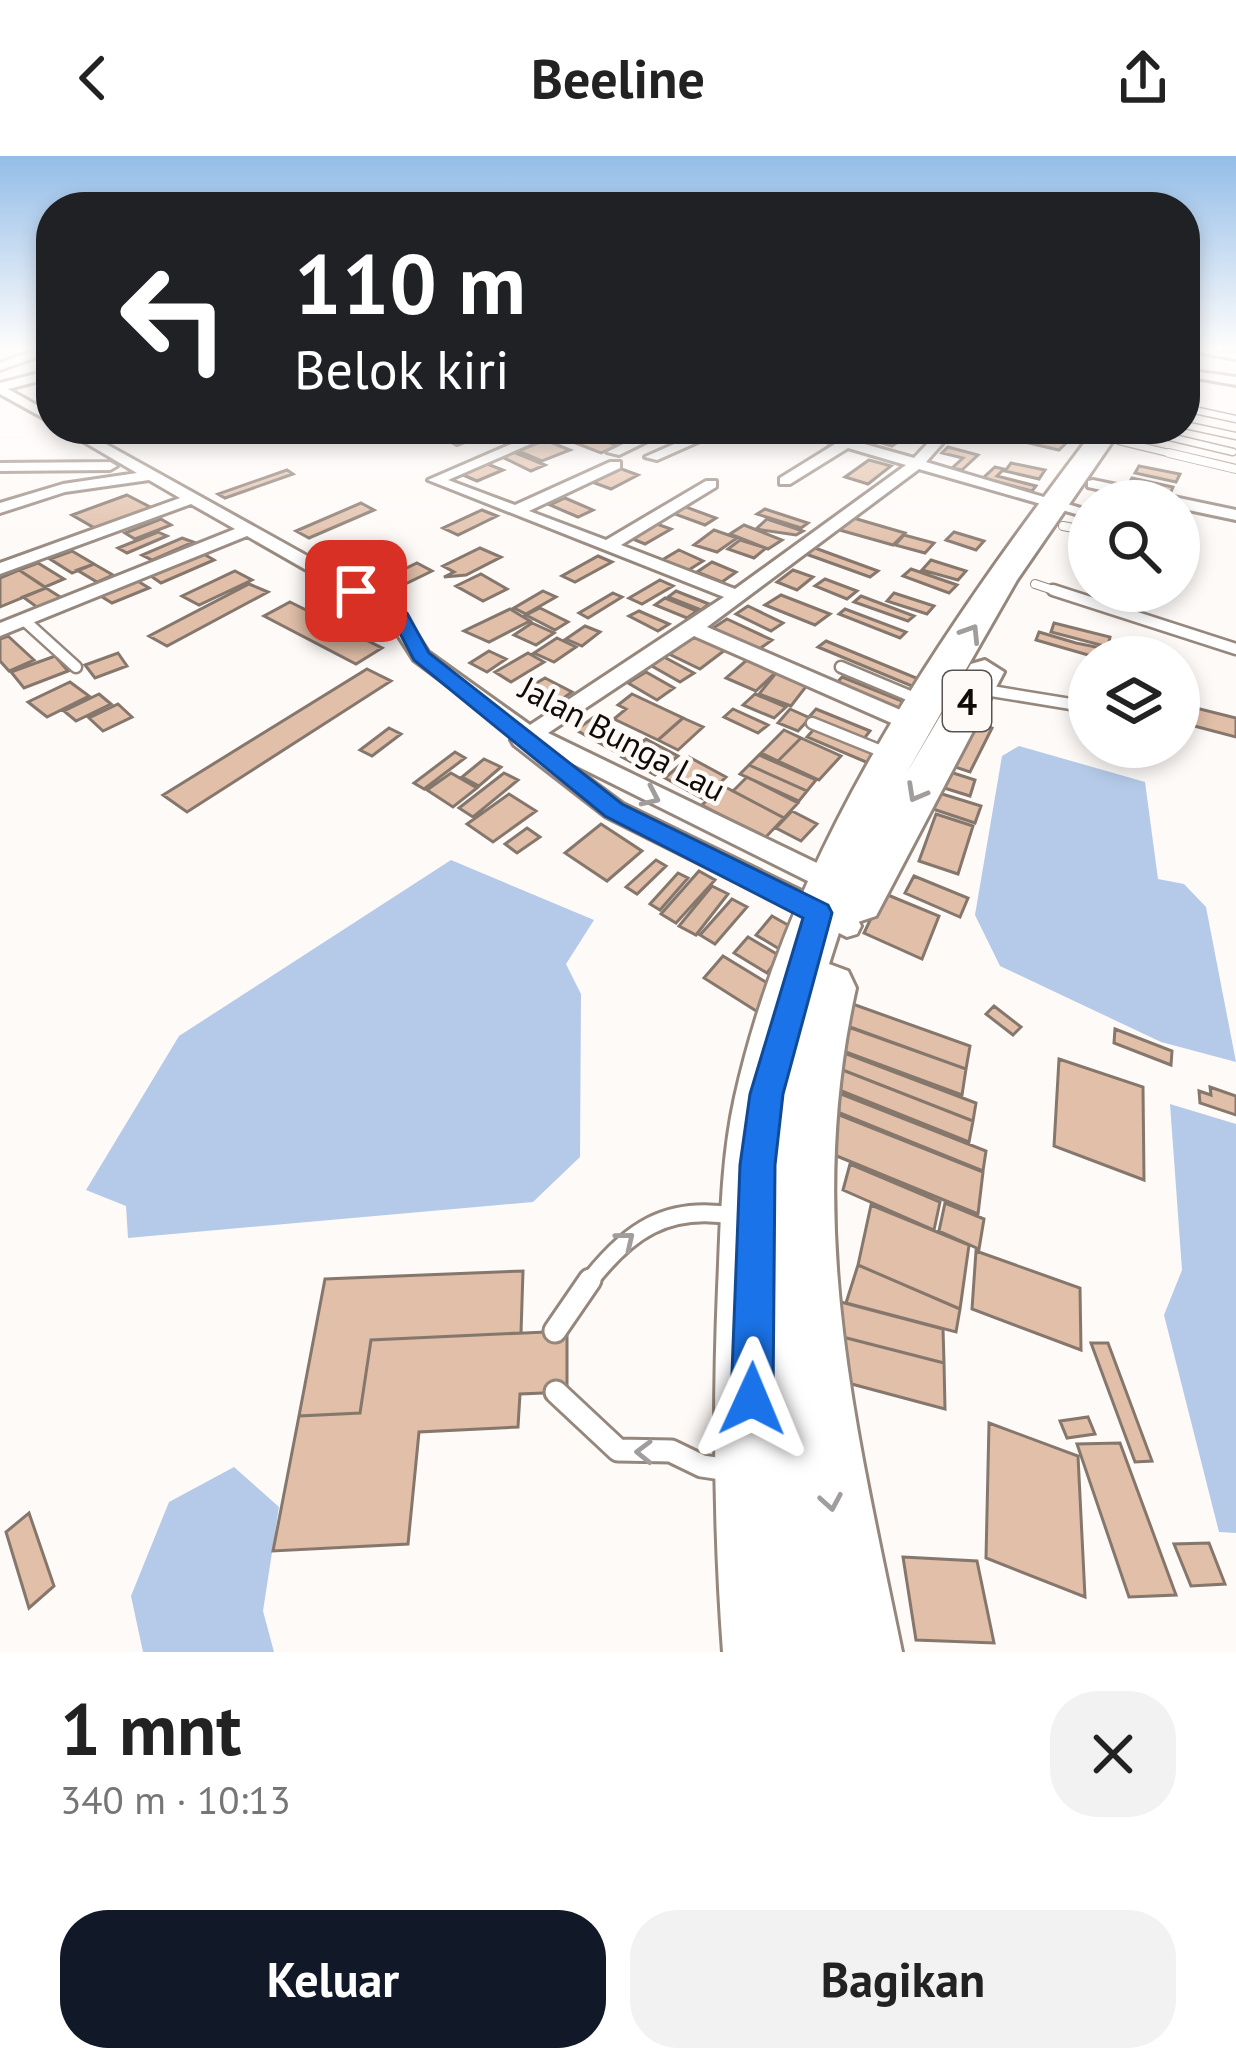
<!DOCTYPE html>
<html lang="id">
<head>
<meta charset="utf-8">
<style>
	body { margin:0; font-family:"PT Sans",sans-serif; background:#f2f2f2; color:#222; height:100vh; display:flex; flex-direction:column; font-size:45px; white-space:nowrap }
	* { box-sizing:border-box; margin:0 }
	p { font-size:39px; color:#767676 }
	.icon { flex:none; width:66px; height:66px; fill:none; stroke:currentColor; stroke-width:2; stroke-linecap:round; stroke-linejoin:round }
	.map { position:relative; height:1496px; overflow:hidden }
	.sheet { display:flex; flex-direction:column; background:#fff; flex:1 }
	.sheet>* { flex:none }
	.guide { position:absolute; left:36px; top:36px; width:1164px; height:252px; border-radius:48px; box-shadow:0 6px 18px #0003; background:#202124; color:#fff; overflow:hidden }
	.buttons { position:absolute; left:1068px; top:324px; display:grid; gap:24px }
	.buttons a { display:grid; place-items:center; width:132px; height:132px; border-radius:50%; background:#fff; box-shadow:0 6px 18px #0003; font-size:60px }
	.pin { position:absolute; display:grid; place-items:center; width:102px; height:102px; color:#fff; margin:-51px; border-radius:24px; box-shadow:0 6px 18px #0006 }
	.me { position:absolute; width:132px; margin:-66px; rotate:1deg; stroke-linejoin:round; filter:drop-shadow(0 0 9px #0008) }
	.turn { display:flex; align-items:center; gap:42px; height:252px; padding:0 60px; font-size:54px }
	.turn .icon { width:156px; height:156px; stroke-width:2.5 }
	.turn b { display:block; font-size:84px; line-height:102px }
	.round { display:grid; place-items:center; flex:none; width:126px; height:126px; border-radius:48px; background:#f2f2f2 }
	.headline { display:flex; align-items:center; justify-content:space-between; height:204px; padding:0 60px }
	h1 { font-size:72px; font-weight:700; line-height:90px }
	.primary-button { display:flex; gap:24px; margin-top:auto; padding:24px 60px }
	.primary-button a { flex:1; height:138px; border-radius:48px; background:#111827; color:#fff; font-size:48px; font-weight:700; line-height:138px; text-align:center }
	.primary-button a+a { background:#f2f2f2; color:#222 }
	header { display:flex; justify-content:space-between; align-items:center; height:156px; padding:0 60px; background:#fff; font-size:54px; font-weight:700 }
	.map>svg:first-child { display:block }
	.water { fill:#b4cae8 }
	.building { fill:#e1bfa9; stroke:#86776d; stroke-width:3 }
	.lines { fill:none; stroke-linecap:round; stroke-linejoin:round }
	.lane-far4-casing { stroke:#96877d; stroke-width:9 }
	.lane-far3-casing { stroke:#96877d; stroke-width:10 }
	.lane-far2-casing { stroke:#96877d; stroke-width:15 }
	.lane-far1-casing { stroke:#96877d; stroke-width:22 }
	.lane-casing { stroke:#96877d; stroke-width:27 }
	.street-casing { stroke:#96877d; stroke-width:6 }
	.highway-casing { stroke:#96877d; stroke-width:6 }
	.lane-far4 { stroke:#fff; stroke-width:6 }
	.lane-far3 { stroke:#fff; stroke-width:8 }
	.lane-far2 { stroke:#fff; stroke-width:10 }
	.lane-far1 { stroke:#fff; stroke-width:16 }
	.lane { stroke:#fff; stroke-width:21 }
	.street { fill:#fff; fill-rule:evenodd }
	.highway { fill:#fff; fill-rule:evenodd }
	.oneway { stroke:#a09d9c }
	.route { fill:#1a73e8; stroke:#114b97; stroke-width:3 }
	.labels { text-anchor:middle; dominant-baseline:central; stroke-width:9; stroke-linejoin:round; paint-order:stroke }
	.far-street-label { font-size:33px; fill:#110b08; stroke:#fefaf8 }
	.shield { fill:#fefaf8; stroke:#585350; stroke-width:3 }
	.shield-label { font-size:36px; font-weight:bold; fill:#110b08 }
</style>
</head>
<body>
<header><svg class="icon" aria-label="back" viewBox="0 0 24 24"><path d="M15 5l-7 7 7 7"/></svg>Beeline<svg class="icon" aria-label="share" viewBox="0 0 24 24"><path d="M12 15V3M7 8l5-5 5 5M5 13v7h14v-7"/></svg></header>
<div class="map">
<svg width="1236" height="1496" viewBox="0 0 1236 1496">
	<rect width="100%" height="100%" fill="#fefaf8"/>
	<path class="water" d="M1019,590L1145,626L1158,723L1184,728L1206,751L1236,906L1161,886L1000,810L975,759L1002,600Z
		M451,704L594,764L566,808L581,838L580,1001L533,1046L128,1082L126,1050L86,1034L179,880Z
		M1170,948L1236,968V1377L1219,1376L1164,1159L1182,1114Z
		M234,1311L279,1351L263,1455L274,1496H143L131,1440L169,1346Z"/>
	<path class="building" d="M875,273H889L909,278L892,290L862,281Z
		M1028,278L1066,287L1059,294L1020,285Z
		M595,281L618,290L601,297L578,288Z
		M545,284L570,294L542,305L518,295Z
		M948,291L978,299L962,314L952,312L963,302L942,297Z
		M511,295L545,309L531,315L500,300Z
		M869,304L891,310L868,328L845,321Z
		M482,306L503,314L477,325L456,316Z
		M1011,307L1045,314L1039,323L1005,315Z
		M1139,310L1180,318L1176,326L1135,317Z
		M995,311L1004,313L997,320L1036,330L1032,335L983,322Z
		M619,312L638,319L611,333L592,326Z
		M287,314L293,318L225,342L218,338Z
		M1132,322L1173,331L1168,343L1126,333Z
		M127,339L156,354L100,375L72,359Z
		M565,342L593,354L578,361L550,349Z
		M361,347L374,354L309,382L296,375Z
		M683,350L716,362L705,369L672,357Z
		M765,353L808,367L801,372L757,358Z
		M482,354L497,360L458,379L443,372Z
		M850,361L905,377L893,389L836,373Z
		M161,363L171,369L135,383L125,377Z
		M767,363L803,375L796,379L756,373Z
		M654,367L671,373L645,388L628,381Z
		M744,369L782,384L768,393L730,378Z
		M714,374L737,382L717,396L694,389Z
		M158,376L167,380L127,397L118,392Z
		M954,376L984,385L976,394L946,384Z
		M904,379L934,387L925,397L895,389Z
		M182,382L193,386L152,404L142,399Z
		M740,384L766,392L754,402L728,393Z
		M480,392L501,401L466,419L444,421L454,416L443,410Z
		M815,392L878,415L870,421L806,398Z
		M679,394L703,405L687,415L662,404Z
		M72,395L94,408L72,417L50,403Z
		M202,397L214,404L161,427L148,418Z
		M598,400L612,406L575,426L562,420Z
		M931,404L966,415L958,424L922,414Z
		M712,406L736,416L722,426L697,416Z
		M38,407L64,423L45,431L19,414Z
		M417,407L432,415L399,431L384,423Z
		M94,408L113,419L97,426L77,414Z
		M911,413L957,429L949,437L903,420Z
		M19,414L46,432L0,451V422Z
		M793,414L813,421L797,434L777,426Z
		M235,415L252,424L199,449L182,440Z
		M481,418L507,433L483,445L456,430Z
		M825,423L857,435L847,443L815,430Z
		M136,424L149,432L112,447L99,439Z
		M660,424L673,430L642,448L629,442Z
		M249,428L268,436L167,490L149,480Z
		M46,432L65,444L41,454L23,441Z
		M543,435L556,441L526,458L514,452Z
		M676,435L709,448L701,454L668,441Z
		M613,437L622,441L588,462L579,457Z
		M894,437L934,450L927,458L887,445Z
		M781,439L830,458L815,469L765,449Z
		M861,440L914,460L908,465L854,446Z
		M665,442L697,455L687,462L655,449Z
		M290,446L382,492L356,508L264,460Z
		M748,450L783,467L771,475L736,458Z
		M540,452L568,466L555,474L526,459Z
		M510,453L530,465L489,486L464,475Z
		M845,453L906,476L900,482L839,458Z
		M639,455L669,468L658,475L629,460Z
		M727,463L772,484L755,496L710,474Z
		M532,467L554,477L536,489L514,479Z
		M1054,467L1110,481L1108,491L1051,476Z
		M585,470L600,476L582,490L566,483Z
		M1039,476L1076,487L1111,494L1108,501H1095L1036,484Z
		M699,477L729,491L700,513L669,498Z
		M8,480L34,504L9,515L0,505V483Z
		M557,482L576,491L554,506L534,497Z
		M826,485L926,526L919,533L818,491Z
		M489,495L506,503L487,516L470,507Z
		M118,497L127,510L95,522L85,509Z
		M528,497L544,506L511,526L495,516Z
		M55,500L68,515L24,532L11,516Z
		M664,501L694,517L680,526L650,509Z
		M748,503L777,515L756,535L726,522Z
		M367,513L391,525L187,656L163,639Z
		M646,516L674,532L657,544L628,527Z
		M776,517L808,528L791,550L759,538Z
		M842,521L917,551L910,559L835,529Z
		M545,522L572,536L555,548L528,532Z
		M70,526L89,540L47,561L28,546Z
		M99,538L111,548L76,565L64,555Z
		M632,538L683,562L658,584L614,563L626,553L618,549Z
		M755,538L786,551L774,562L743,549Z
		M118,548L132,561L103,575L89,562Z
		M1184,549L1236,562V581L1183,567Z
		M733,553L768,569L758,577L724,561Z
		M790,553L810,562L798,575L778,567Z
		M816,553L870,575L863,584L809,561Z
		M594,561L632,581L614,595L576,574Z
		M683,562L703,571L678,594L658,584Z
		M969,564L992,572L970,616L946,608Z
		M389,572L401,578L372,600L360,594Z
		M815,572L881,599L873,609L807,581Z
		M784,574L801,582L778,605L761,597Z
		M801,582L841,600L819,624L778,605Z
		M646,583L678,600L655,619L622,601Z
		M455,596L465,602L424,633L414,627Z
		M759,599L816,624L807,635L749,609Z
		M689,601L726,621L703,643L665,622Z
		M484,603L501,611L479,630L462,621Z
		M749,609L807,635L799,645L740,618Z
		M947,615L975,624L970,640L941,631Z
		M451,617L477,632L453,651L427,634Z
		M504,617L518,624L473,661L459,652Z
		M747,621L798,647L784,662L733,635Z
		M723,630L733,635L784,662L764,683L702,649Z
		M939,637L981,650L975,667L933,653Z
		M509,638L536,655L493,686L467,668Z
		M792,655L817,668L801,685L776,672Z
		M936,658L973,670L958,718L919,705Z
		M601,668L642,695L607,725L565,697Z
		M527,672L540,681L517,697L505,688Z
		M656,704L666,710L637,738L626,731Z
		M699,715L715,724L676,767L661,758Z
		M678,717L688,722L660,754L650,748Z
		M914,720L968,742L960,761L905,737Z
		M712,730L728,738L696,779L679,770Z
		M883,737L939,760L922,803L864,777Z
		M732,743L747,751L715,788L700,779Z
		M772,760L802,777L786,797L756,779Z
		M748,781L780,800L767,817L734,797Z
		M723,800L779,834L761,858L704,822Z
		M847,846L970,890L966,913L840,868Z
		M994,850L1021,871L1013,879L986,858Z
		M850,871L966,913L962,939L843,895Z
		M1115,873L1172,895L1171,909L1114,887Z
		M839,895L976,947L973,965L835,911Z
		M1059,903L1143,931L1144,1024L1054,990Z
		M835,911L973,965L969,986L829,930Z
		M1210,931L1236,940V959L1200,947L1199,935L1211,939Z
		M831,934L986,995L983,1015L825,951Z
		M837,958L983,1016L978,1058L827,996Z
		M850,1008L940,1046L934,1074L843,1034Z
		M945,1047L984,1063L979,1093L939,1075Z
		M871,1049L969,1089L960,1153L858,1109Z
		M976,1095L1080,1132L1081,1194L972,1153Z
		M858,1109L960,1153L956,1176L846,1147Z
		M523,1115L521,1177L371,1184L360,1257L299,1260L325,1123Z
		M837,1145L943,1173L944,1207L835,1179Z
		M567,1175V1236L520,1238L518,1271L419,1276L408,1388L273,1395L299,1260L360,1257L371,1184Z
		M835,1179L944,1207L945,1253L833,1223Z
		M1091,1187H1108L1152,1305L1135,1306Z
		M1088,1261L1095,1278L1067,1282L1060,1265Z
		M989,1267L1078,1300L1085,1441L986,1402Z
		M1120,1287L1176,1439L1129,1441L1077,1288Z
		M29,1357L54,1430L29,1452L6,1376Z
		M1209,1387L1225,1428L1191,1430L1174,1388Z
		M903,1401L977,1405L994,1487L916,1484Z"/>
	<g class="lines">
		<defs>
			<path id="lane-far4" d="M1185,252L1236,263
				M1185,269L1236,280
				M1136,273L1233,296
				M1119,285L1181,300"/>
			<path id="lane-far3" d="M1169,297L1236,313
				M1063,370L1089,375
				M1035,428L1062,437"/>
			<path id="lane-far2" d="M1053,434L1236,493
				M24,464L76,511
				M841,511L922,545
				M979,533L1089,551
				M812,567L891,599"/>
			<path id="lane-far1" d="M588,1127C628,1075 667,1048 734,1060"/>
			<path id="lane" d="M555,1175L590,1124
				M556,1236L618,1294L671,1295L702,1310L729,1314"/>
			<path id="street" d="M42,191H51V196L0,214V207Z
				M1185,191L1236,197V203L1186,194Z
				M51,214V222L8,233L51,257V266L0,238V227Z
				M1185,214L1236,221V229L1185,220Z
				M62,273H79L399,451L428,496L530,569L724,441L428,324L546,273L560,275L448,324L515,349L610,306H620V312L529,355L606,384L706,325H716V331L621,389L735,433L906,309L848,292L790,328H780V322L835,288L789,273H811L914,302L941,273H955L926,306L1084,353L1076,358L919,313L707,471L919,562V572H903L694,480L548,577L852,724L856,731L852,738H834L561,602L623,648L857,762L861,770L857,778L847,781L605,660L514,589L511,584L515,579L414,504L385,459L247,380L0,480V467L235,373L191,348L0,418V407L180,342L149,324L65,336L0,357V347L63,328L137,317Z
				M475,273H495L457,288L450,284Z
				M654,273H672L619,299L607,296Z
				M708,273H727L657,304L645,301Z
				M0,307L110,306L117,310L110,314L0,315Z
				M1093,324L1236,354V364L1179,352V345H1150L1088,331V325Z"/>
			<path id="highway" d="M1095,273H1121L1017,424L906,618L971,508L985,504L1004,516L876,760L858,766L844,761L829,808L848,815L856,832C804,1066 855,1267 902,1496H723C714,1375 713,1253 718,1132C721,1068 721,1004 735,941C791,690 942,474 1095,273Z"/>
		</defs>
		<use href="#lane-far4" class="lane-far4-casing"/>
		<use href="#lane-far3" class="lane-far3-casing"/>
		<use href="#lane-far2" class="lane-far2-casing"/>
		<use href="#lane-far1" class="lane-far1-casing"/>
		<use href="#lane" class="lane-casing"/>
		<use href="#street" class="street-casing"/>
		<use href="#highway" class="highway-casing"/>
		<use href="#lane-far4" class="lane-far4"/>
		<use href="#lane-far3" class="lane-far3"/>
		<use href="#lane-far2" class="lane-far2"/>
		<use href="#lane-far1" class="lane-far1"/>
		<use href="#lane" class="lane"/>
		<use href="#street" class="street"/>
		<use href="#highway" class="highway"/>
	</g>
	<defs><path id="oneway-chevron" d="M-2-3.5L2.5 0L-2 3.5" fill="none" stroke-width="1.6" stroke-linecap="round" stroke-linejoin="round" transform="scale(3)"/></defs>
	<g class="oneway">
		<use href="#oneway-chevron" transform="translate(971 477) rotate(-58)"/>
		<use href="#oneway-chevron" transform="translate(916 637) rotate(119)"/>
		<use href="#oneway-chevron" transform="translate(651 641) rotate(25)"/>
		<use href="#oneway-chevron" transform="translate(626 1084) rotate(-39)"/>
		<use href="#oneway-chevron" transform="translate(644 1296) rotate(-179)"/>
		<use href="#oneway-chevron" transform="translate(831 1346) rotate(80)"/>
	</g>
	<linearGradient id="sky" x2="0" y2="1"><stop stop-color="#93bde8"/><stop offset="0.48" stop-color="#fffdfc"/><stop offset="1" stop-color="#fffdfc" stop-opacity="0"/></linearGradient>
	<rect width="1236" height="401" fill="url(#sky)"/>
	<path class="route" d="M356,429L407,457L429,497L622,648L828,749L832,757L783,938L775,1009L773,1243L767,1258L752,1264L737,1258L731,1243L740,1009L750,938L803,762L605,660L414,504L393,464L349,439L347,435Z"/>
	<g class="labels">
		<g class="far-street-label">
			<text transform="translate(623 582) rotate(28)">Jalan Bunga Lau</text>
		</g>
		<rect class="shield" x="943" y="515" width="48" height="60" rx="9"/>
		<g class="shield-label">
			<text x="967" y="545">4</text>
		</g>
	</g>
</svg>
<div class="buttons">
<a><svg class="icon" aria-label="search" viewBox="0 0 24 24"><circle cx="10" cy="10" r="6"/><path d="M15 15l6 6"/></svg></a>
<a><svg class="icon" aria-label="layers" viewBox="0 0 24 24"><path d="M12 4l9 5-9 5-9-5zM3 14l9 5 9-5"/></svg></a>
</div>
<div class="pin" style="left:356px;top:435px;background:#d93025"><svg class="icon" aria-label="arrive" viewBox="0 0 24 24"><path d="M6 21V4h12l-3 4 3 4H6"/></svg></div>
<svg class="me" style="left:752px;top:1243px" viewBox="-20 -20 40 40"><path d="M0-17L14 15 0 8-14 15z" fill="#1a73e8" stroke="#fff" stroke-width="4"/></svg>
<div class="guide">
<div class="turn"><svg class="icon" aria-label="left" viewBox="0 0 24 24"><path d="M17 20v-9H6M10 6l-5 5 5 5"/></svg><div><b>110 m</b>Belok kiri</div></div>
</div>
</div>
<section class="sheet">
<div class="headline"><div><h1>1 mnt</h1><p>340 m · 10:13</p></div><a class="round"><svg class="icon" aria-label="close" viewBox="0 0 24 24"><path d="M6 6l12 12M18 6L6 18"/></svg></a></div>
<div class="primary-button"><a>Keluar</a><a>Bagikan</a></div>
</section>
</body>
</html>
